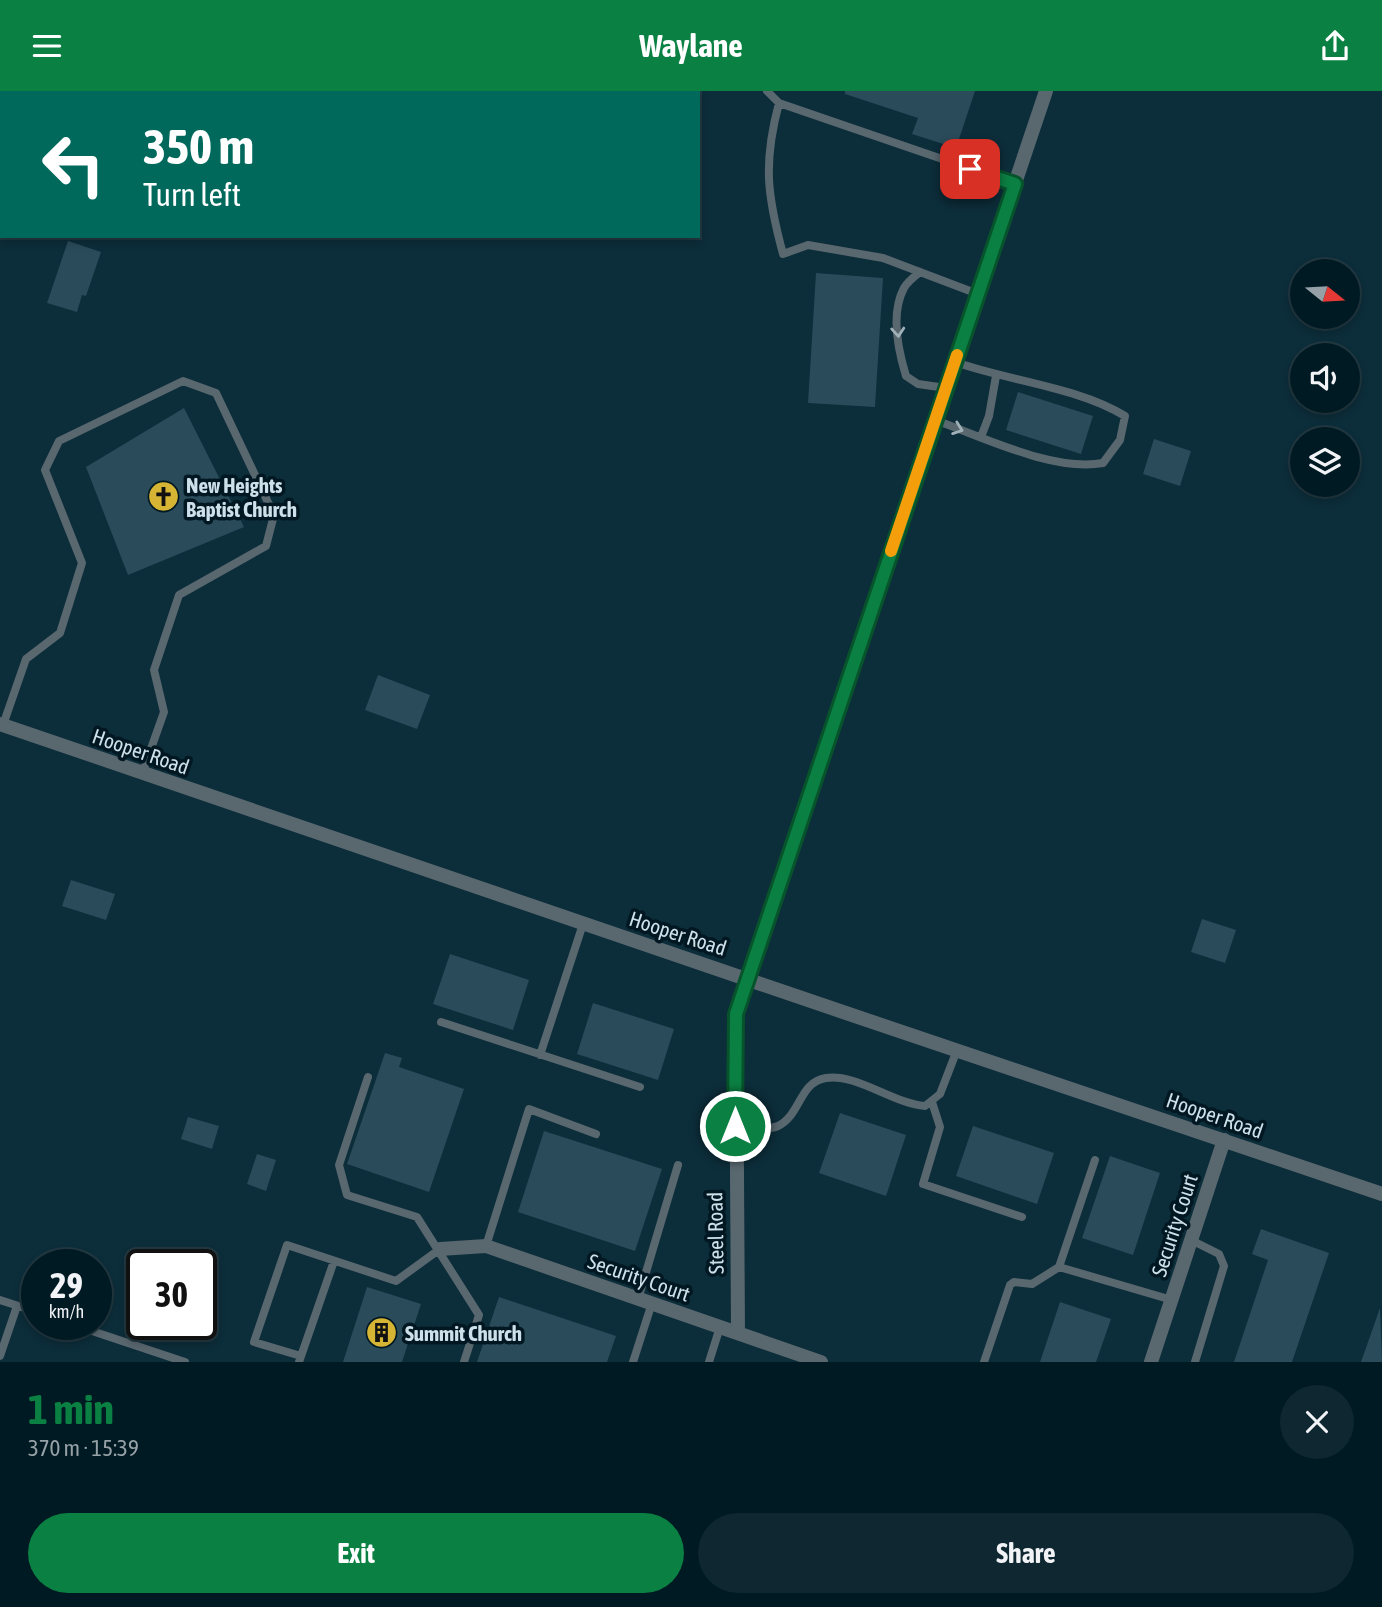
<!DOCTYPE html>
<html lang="en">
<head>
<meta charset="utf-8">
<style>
	body { margin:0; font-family:"Asap Condensed",sans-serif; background:#0e2730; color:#f1f3f6; height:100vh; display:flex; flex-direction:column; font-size:26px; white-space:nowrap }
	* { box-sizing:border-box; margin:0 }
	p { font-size:23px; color:#95a1a6 }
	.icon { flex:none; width:38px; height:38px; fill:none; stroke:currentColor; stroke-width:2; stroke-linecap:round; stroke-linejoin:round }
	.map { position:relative; height:1271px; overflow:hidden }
	.panel { display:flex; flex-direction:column; background:#001a23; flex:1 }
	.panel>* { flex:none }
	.top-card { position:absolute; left:0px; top:0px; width:700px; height:147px; box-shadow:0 4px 10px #0003,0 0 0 2px #223841; background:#00695c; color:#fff; overflow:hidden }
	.needle { width:46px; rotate:108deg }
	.fabs { position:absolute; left:1290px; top:168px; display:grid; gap:14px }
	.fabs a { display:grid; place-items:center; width:70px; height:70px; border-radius:50%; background:#001a23; box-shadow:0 4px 10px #0003,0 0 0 2px #223841; font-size:35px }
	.speed { position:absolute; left:21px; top:1158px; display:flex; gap:14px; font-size:35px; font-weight:700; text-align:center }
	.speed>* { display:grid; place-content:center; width:91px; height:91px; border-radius:50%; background:#001a23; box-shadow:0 4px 10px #0003,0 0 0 2px #223841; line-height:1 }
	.speed small { font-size:18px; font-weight:400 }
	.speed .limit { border:4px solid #111; border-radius:10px; background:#fff; color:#111 }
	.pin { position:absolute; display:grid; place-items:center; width:60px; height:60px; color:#fff; margin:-30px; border-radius:14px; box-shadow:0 4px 10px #0006 }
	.me { position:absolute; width:77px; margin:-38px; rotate:0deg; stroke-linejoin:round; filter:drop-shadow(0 0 5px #0008) }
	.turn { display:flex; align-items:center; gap:24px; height:147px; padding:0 28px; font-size:32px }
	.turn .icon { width:91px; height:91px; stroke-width:2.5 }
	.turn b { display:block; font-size:49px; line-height:60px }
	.round { display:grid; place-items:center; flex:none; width:74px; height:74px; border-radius:37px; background:#0e2730 }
	.summary { display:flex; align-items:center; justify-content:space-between; height:119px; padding:0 28px }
	h1 { font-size:42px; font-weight:700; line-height:52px; color:#0b8043 }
	.button { display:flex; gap:14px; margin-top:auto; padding:14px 28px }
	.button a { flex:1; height:80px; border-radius:42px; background:#0b8043; color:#fff; font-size:28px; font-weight:700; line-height:80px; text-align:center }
	.button a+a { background:#0e2730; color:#f1f3f6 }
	header { display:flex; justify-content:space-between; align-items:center; height:91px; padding:0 28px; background:#0b8043; color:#fff; font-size:32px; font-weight:700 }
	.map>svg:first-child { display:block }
	.built { fill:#0c2d3a; fill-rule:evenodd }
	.building { fill:#2a4b5a }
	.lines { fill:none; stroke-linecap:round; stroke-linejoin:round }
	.service { stroke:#59676f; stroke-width:8 }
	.minor { stroke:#59676f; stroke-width:14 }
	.tertiary { stroke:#59676f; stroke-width:14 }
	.oneway { stroke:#9fb0b8 }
	.route-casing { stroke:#07532c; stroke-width:18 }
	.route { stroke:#0b8043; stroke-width:12 }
	.slow { stroke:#f59e0b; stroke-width:12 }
	.labels { text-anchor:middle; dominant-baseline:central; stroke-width:7; stroke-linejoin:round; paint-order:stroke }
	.poi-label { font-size:21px; font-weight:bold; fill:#cee0e9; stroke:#011822; text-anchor:start }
	.street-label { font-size:21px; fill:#cee0e9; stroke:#011822 }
</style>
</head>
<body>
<header><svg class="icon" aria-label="menu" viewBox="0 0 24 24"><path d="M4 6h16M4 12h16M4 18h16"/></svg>Waylane<svg class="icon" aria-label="share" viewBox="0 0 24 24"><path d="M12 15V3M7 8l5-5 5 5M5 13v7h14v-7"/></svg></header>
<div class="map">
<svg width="1382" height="1271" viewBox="0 0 1382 1271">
	<rect width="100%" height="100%" fill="#00222f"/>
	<path class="built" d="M0,0H1382V1271H0ZM2,2H698V145H2ZM1302,180H1348V226H1302ZM1302,264H1348V310H1302ZM1302,348H1348V394H1302ZM37,1174H96V1234H37ZM142,1174H201V1234H142Z"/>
	<path class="building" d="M845,0H975L956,57L912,43L918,27L845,3Z
		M68,150L101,161L86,205L82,204L77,221L47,212Z
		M816,182L883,187L875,316L808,312Z
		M1018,301L1093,325L1081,363L1006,339Z
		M184,317L244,436L128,484L86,376Z
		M1154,348L1191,360L1180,395L1143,383Z
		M378,584L430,604L417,638L365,619Z
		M71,789L115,803L106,829L62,815Z
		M1202,828L1236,839L1225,872L1191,861Z
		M450,863L529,889L513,939L433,913Z
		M593,912L674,938L658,989L577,963Z
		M385,962L402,967L399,976L464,998L429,1101L347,1073Z
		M840,1022L906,1044L886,1105L819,1082Z
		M188,1026L219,1035L212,1058L181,1048Z
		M973,1035L1054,1062L1037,1113L956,1085Z
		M544,1040L662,1078L635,1160L518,1121Z
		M257,1063L276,1069L266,1100L247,1093Z
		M1110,1065L1160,1082L1133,1164L1082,1147Z
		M1261,1138L1329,1162L1292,1271H1234L1268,1169L1252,1163Z
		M367,1196L421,1213L402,1271H343Z
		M499,1206L616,1245L607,1271H477Z
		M1060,1211L1111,1228L1096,1271H1040Z
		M1380,1217L1382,1271H1361Z"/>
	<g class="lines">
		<path class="service" d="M418,0L423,2
			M767,0L779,12C763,72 767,104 783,163L808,154L883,167L978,203
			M108,2V0
			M288,2V0
			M779,12L1015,93
			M920,181C915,185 907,191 904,197C890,223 898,259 906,285L918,293L946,297
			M935,329C983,346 1053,381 1103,372L1120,349L1125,325C1078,296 1009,290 955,271
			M981,346L989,325L996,285
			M3,634L26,568L60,542L82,472L45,379L59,350L183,290L216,302L274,424L266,455L179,504L154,579L164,621L142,683
			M441,931L640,996
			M540,964L583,833
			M368,986L339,1074L347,1104L417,1126L479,1224L464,1271
			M932,1011L940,1036L923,1093L1022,1126
			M735,1036C748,1036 767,1040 778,1035C801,1024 799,991 826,987C856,982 894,1013 925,1015L940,1003L957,959
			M1191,1149L1219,1163L1224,1175L1195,1271
			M486,1155L529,1018L596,1043
			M1059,1176L1095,1069
			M638,1208L678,1074
			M0,1209L37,1221
			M74,1234L185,1271
			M0,1265L17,1215
			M301,1265L254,1251L287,1154L396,1190L440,1158
			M299,1271L334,1170
			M633,1271L652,1212
			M709,1271L720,1236
			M984,1271L1010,1194L1014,1191L1032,1193L1059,1176L1172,1209"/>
		<path class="minor" d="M440,1158L486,1155L821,1271
			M738,1242L736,923L1046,0
			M1151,1271L1224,1049"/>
		<path class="tertiary" d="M0,633C460,793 921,947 1382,1103"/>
	</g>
	<defs><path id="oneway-chevron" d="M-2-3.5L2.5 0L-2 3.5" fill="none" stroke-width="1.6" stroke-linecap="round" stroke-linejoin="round" transform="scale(1.75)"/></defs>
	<g class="oneway">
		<use href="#oneway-chevron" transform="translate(898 241) rotate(86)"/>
		<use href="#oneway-chevron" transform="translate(958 338) rotate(20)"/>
	</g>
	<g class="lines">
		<defs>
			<path id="route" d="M735,1035L736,923L1015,93L970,78"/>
		</defs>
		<use href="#route" class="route-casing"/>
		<use href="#route" class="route"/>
		<path class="slow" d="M891,460L957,264"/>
	</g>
	<defs>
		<symbol id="church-disc" viewBox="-11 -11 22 22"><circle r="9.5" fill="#d6b534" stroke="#011822"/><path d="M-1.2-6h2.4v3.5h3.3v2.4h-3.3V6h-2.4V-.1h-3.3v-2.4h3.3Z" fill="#111"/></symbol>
		<symbol id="building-disc" viewBox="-11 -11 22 22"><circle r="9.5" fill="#d6b534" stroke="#011822"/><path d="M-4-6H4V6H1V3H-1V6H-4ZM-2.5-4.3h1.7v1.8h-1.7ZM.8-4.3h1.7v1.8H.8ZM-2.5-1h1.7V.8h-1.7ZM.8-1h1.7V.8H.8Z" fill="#111"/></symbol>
	</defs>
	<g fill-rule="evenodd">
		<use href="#church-disc" x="146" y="388" width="35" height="35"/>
		<use href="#building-disc" x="364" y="1224" width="35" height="35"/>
	</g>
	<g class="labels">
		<g class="poi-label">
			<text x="186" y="394">New Heights<tspan x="186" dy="24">Baptist Church</tspan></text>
			<text x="405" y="1242">Summit Church</text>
		</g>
		<g class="street-label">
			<text transform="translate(141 660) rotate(19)">Hooper Road</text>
			<text transform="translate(678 842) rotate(18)">Hooper Road</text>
			<text transform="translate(1215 1024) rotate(19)">Hooper Road</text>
			<text transform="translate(1174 1134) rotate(-72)">Security Court</text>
			<text transform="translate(715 1142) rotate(-91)">Steel Road</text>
			<text transform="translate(639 1186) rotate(19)">Security Court</text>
		</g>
	</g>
</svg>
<div class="fabs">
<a><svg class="needle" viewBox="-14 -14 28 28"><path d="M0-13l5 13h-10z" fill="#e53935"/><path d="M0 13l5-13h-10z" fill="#95a1a6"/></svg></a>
<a><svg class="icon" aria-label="sound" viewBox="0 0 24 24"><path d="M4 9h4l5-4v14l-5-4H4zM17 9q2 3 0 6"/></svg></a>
<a><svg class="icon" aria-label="layers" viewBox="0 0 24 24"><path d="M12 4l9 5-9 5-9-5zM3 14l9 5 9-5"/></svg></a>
</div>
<div class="speed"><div>29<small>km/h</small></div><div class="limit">30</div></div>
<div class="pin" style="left:970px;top:78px;background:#d93025"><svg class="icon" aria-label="arrive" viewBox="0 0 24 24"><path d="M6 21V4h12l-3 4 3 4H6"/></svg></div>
<svg class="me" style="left:735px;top:1035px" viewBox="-20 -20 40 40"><circle r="17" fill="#0b8043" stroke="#fff" stroke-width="3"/><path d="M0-11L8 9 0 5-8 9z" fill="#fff"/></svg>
<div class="top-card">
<div class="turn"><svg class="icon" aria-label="left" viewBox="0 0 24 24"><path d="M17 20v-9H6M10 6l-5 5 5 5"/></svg><div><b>350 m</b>Turn left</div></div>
</div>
</div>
<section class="panel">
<div class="summary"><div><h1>1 min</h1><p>370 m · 15:39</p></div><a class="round"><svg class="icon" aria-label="close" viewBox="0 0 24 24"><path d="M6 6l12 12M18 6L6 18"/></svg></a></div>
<div class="button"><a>Exit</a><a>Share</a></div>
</section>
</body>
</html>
